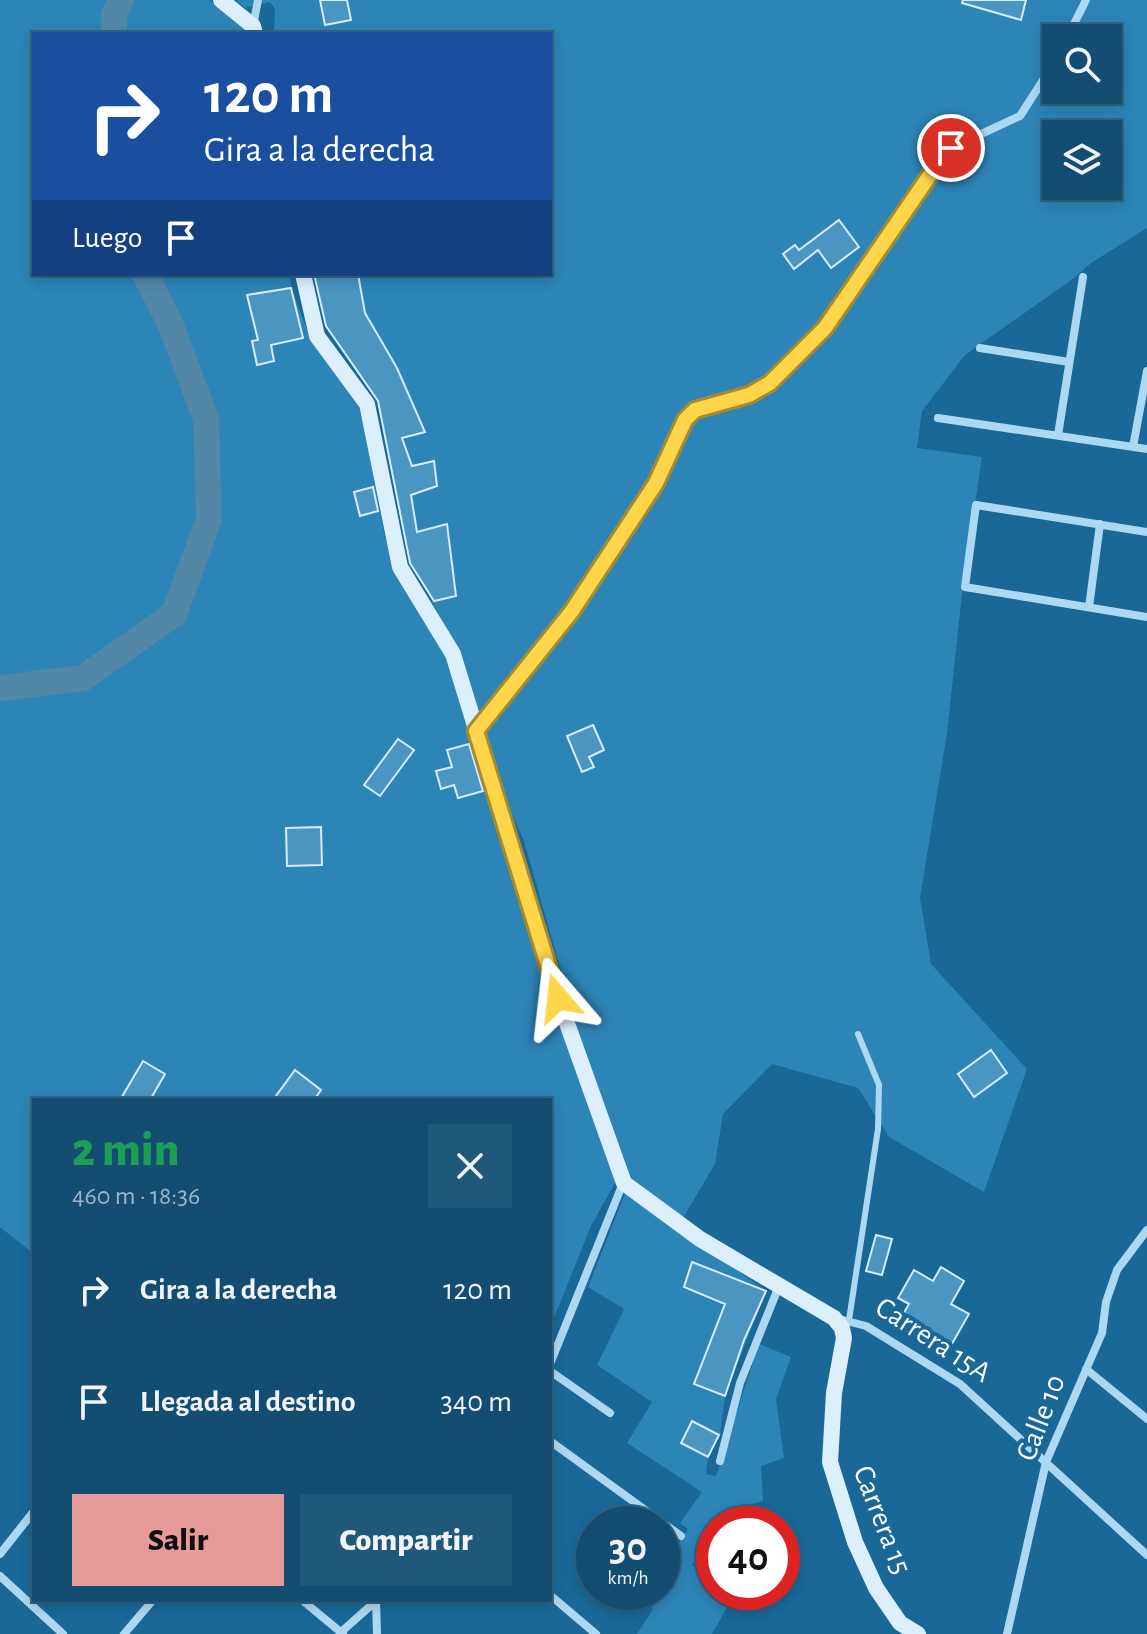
<!DOCTYPE html>
<html lang="es">
<head>
<meta charset="utf-8">
<style>
	body { margin:0; font-family:"Alegreya Sans",sans-serif; background:#20587a; color:#f1f3f6; height:100vh; display:flex; flex-direction:column; font-size:30px; white-space:nowrap }
	* { box-sizing:border-box; margin:0 }
	p { font-size:26px; color:#9db4c4 }
	.icon { flex:none; width:44px; height:44px; fill:none; stroke:currentColor; stroke-width:2; stroke-linecap:round; stroke-linejoin:round }
	.map { position:relative; flex:1; overflow:hidden }
	.drawer { position:absolute; left:32px; top:1098px; width:520px; height:504px; display:flex; flex-direction:column; background:#134e72; border-radius:0px; box-shadow:0 4px 12px #0003,0 0 0 2px #326584 }
	.drawer>* { flex:none }
	.banner { position:absolute; left:32px; top:32px; width:520px; height:244px; border-radius:0px; box-shadow:0 4px 12px #0003,0 0 0 2px #326584; background:#1a4fa0; color:#fff; overflow:hidden }
	.fabs { position:absolute; left:1042px; top:24px; display:grid; gap:16px }
	.fabs a { display:grid; place-items:center; width:80px; height:80px; border-radius:0px; background:#134e72; box-shadow:0 4px 12px #0003,0 0 0 2px #326584; font-size:40px }
	.speed { position:absolute; left:576px; top:1506px; display:flex; gap:16px; font-size:40px; font-weight:700; text-align:center }
	.speed>* { display:grid; place-content:center; width:104px; height:104px; border-radius:50%; background:#134e72; box-shadow:0 4px 12px #0003,0 0 0 2px #326584; line-height:1 }
	.speed small { font-size:20px; font-weight:400 }
	.speed .limit { border:12px solid #d22; background:#fff; color:#111 }
	.pin { position:absolute; display:grid; place-items:center; width:68px; height:68px; color:#fff; margin:-34px; border:4px solid #fff; border-radius:50%; box-shadow:0 2px 8px #0007 }
	.me { position:absolute; width:88px; margin:-44px; rotate:343deg; stroke-linejoin:round; filter:drop-shadow(0 0 6px #0008) }
	.turn { display:flex; align-items:center; gap:28px; height:168px; padding:0 40px; font-size:36px }
	.turn .icon { width:104px; height:104px; stroke-width:2.5 }
	.turn b { display:block; font-size:56px; line-height:68px }
	.then { display:flex; align-items:center; height:76px; padding:0 40px; background:#0003; gap:16px; font-size:30px }
	.round { display:grid; place-items:center; flex:none; width:84px; height:84px; border-radius:0px; background:#20587a }
	.headline { display:flex; align-items:center; justify-content:space-between; height:136px; padding:0 40px }
	h1 { font-size:48px; font-weight:800; line-height:60px; color:#1e9e55 }
	.cta { display:flex; gap:16px; margin-top:auto; padding:16px 40px }
	.cta a { flex:1; height:92px; border-radius:0px; background:#e69b98; color:#111; font-size:32px; font-weight:800; line-height:92px; text-align:center }
	.cta a+a { background:#20587a; color:#f1f3f6 }
	ul { padding:0; list-style:none }
	li { display:flex; align-items:center; gap:24px; height:112px; padding:0 40px }
	li div { flex:1 }
	li b { display:block; font-size:30px }
	li em { font-style:normal }
	.map>svg:first-child { display:block }
	.green { fill:#2d84b6; fill-rule:evenodd }
	.lines { fill:none; stroke-linecap:round; stroke-linejoin:round }
	.river { stroke:#5287a7; stroke-width:26 }
	.building { fill:#4a95c2; stroke:#d5edfc; stroke-width:2 }
	.lane { stroke:#add8f1; stroke-width:6 }
	.street { stroke:#add8f1; stroke-width:8 }
	.secondary { stroke:#dceffc; stroke-width:16 }
	.route-casing { stroke:#a68a30; stroke-width:20 }
	.route { stroke:#ffd54a; stroke-width:14 }
	.labels { text-anchor:middle; dominant-baseline:central; stroke-width:8; stroke-linejoin:round; paint-order:stroke }
	.street-label { font-size:30px; fill:#fff; stroke:#196898 }
</style>
</head>
<body>
<div class="map">
<svg width="1147" height="1634" viewBox="0 0 1147 1634">
	<rect width="100%" height="100%" fill="#196898"/>
	<path class="green" d="M0,0H210L246,30L247,34H34V274H290L291,288L310,337L355,395L363,422L385,537L396,568L448,655L616,1181L591,1226L550,1328V1100H34V1254L0,1227Z
		M236,0H1147V228L1091,263L1074,278L965,355L922,411L917,448L982,457L962,594L947,733L920,898L931,964L1027,1069L984,1192L889,1137L858,1088L772,1064L723,1114L715,1164L683,1218L624,1172L578,1030L524,841L495,777L482,733L489,723L479,720L458,652L432,602L456,596L447,525L417,532L411,495L437,486L434,461L412,466L402,438L424,431L397,368L365,313L358,274H550V34H274L275,9L270,2L245,8ZM1056,38H1108V90H1056ZM1056,134H1108V186H1056Z
		M626,1191L766,1291L725,1396L720,1436L692,1422L681,1443L708,1457L706,1474L716,1476L759,1344L791,1357L776,1399L784,1458L761,1466L763,1501L724,1511L714,1524L692,1565L714,1581V1592H730L734,1595L712,1634H637L653,1609L632,1592H662V1567L688,1529L680,1523L702,1492L627,1443L652,1402L597,1365L624,1309L588,1287Z"/>
	<g class="lines">
		<path class="river" d="M114,34V15L121,0
			M0,688L83,678L174,614L209,519L206,419L170,323L145,274"/>
	</g>
	<path class="building" d="M320,0H347L351,20L325,25Z
		M963,0H1026L1021,20L962,3Z
		M839,220L859,247L831,268L818,250L794,269L783,254L795,245L799,250Z
		M314,274H358L365,313L397,368L425,432L402,438L412,466L434,461L437,486L411,495L417,532L447,524L456,596L434,601L410,563L378,401L326,326Z
		M291,288L303,338L271,345L274,361L257,365L252,341L258,340L247,295Z
		M373,487L378,511L360,516L354,492Z
		M593,725L604,750L589,757L594,767L582,772L567,736Z
		M398,739L414,750L380,796L364,785Z
		M469,744L483,791L458,798L454,785L441,789L436,771L452,767L447,750Z
		M321,827L322,865L287,866L286,828Z
		M991,1050L1007,1073L974,1097L958,1074Z
		M143,1061L165,1074L150,1100H120Z
		M295,1070L321,1090L314,1100H273Z
		M876,1235L892,1239L882,1275L866,1271Z
		M692,1262L766,1291L744,1340L725,1396L694,1384L725,1304L684,1287Z
		M941,1267L964,1281L951,1304L969,1314L948,1351L898,1323L909,1304L898,1298L914,1270L933,1281Z
		M692,1421L719,1435L708,1457L681,1443Z"/>
	<g class="lines">
		<path class="lane" d="M849,1320L878,1129L879,1085L858,1034"/>
		<path class="street" d="M253,26L258,0
			M1067,38L1086,0
			M980,348L1069,362
			M938,418L1147,449
			M1058,435L1083,277
			M1133,447L1147,371
			M1147,532L976,505L965,587L1147,617
			M1089,607L1100,524
			M476,731L572,611L656,483L685,420L695,410L749,395L770,383L825,328L943,156L951,148L1020,116L1056,60
			M835,1318L866,1326L960,1384L1147,1555
			M550,1364L623,1183
			M1086,1369L1147,1419
			M550,1371L610,1413
			M550,1441L681,1536
			M720,1461L740,1383L779,1286
			M0,1554L34,1511
			M0,1576L63,1634
			M550,1595L596,1634
			M302,1600L343,1634
			M376,1601L377,1634
			M340,1633L377,1600
			M124,1634L153,1600
			M1007,1634L1046,1462L1102,1333L1106,1302L1117,1270L1147,1230"/>
		<path class="secondary" d="M221,0L253,26L255,34
			M303,274L317,336L367,404L400,567L453,654L558,998L624,1183L700,1239L834,1318L842,1328L844,1338L834,1393L830,1462L855,1542L876,1588L900,1623L918,1634"/>
	</g>
	<g class="lines">
		<defs>
			<path id="route" d="M558,998L476,731L572,611L656,483L685,420L695,410L749,395L770,383L825,328L943,156L951,148"/>
		</defs>
		<use href="#route" class="route-casing"/>
		<use href="#route" class="route"/>
	</g>
	<g class="labels">
		<g class="street-label">
			<text transform="translate(933 1340) rotate(33)">Carrera 15A</text>
			<text transform="translate(1041 1418) rotate(-69)">Calle 10</text>
			<text transform="translate(882 1520) rotate(69)">Carrera 15</text>
		</g>
	</g>
</svg>
<div class="fabs">
<a><svg class="icon" aria-label="search" viewBox="0 0 24 24"><circle cx="10" cy="10" r="6"/><path d="M15 15l6 6"/></svg></a>
<a><svg class="icon" aria-label="layers" viewBox="0 0 24 24"><path d="M12 4l9 5-9 5-9-5zM3 14l9 5 9-5"/></svg></a>
</div>
<div class="speed"><div>30<small>km/h</small></div><div class="limit">40</div></div>
<div class="pin" style="left:951px;top:148px;background:#d93025"><svg class="icon" aria-label="arrive" viewBox="0 0 24 24"><path d="M6 21V4h12l-3 4 3 4H6"/></svg></div>
<svg class="me" style="left:558px;top:998px" viewBox="-20 -20 40 40"><path d="M0-17L14 15 0 8-14 15z" fill="#ffd54a" stroke="#fff" stroke-width="4"/></svg>
<div class="banner">
<div class="turn"><svg class="icon" aria-label="right" viewBox="0 0 24 24"><path d="M7 20v-9h11M14 6l5 5-5 5"/></svg><div><b>120 m</b>Gira a la derecha</div></div>
<div class="then">Luego<svg class="icon" aria-label="arrive" viewBox="0 0 24 24"><path d="M6 21V4h12l-3 4 3 4H6"/></svg></div>
</div>
<section class="drawer">
<div class="headline"><div><h1>2 min</h1><p>460 m · 18:36</p></div><a class="round"><svg class="icon" aria-label="close" viewBox="0 0 24 24"><path d="M6 6l12 12M18 6L6 18"/></svg></a></div>
<ul>
<li><svg class="icon" aria-label="right" viewBox="0 0 24 24"><path d="M7 20v-9h11M14 6l5 5-5 5"/></svg><div><b>Gira a la derecha</b></div><em>120 m</em></li>
<li><svg class="icon" aria-label="arrive" viewBox="0 0 24 24"><path d="M6 21V4h12l-3 4 3 4H6"/></svg><div><b>Llegada al destino</b></div><em>340 m</em></li>
</ul>
<div class="cta"><a>Salir</a><a>Compartir</a></div>
</section>
</div>
</body>
</html>
